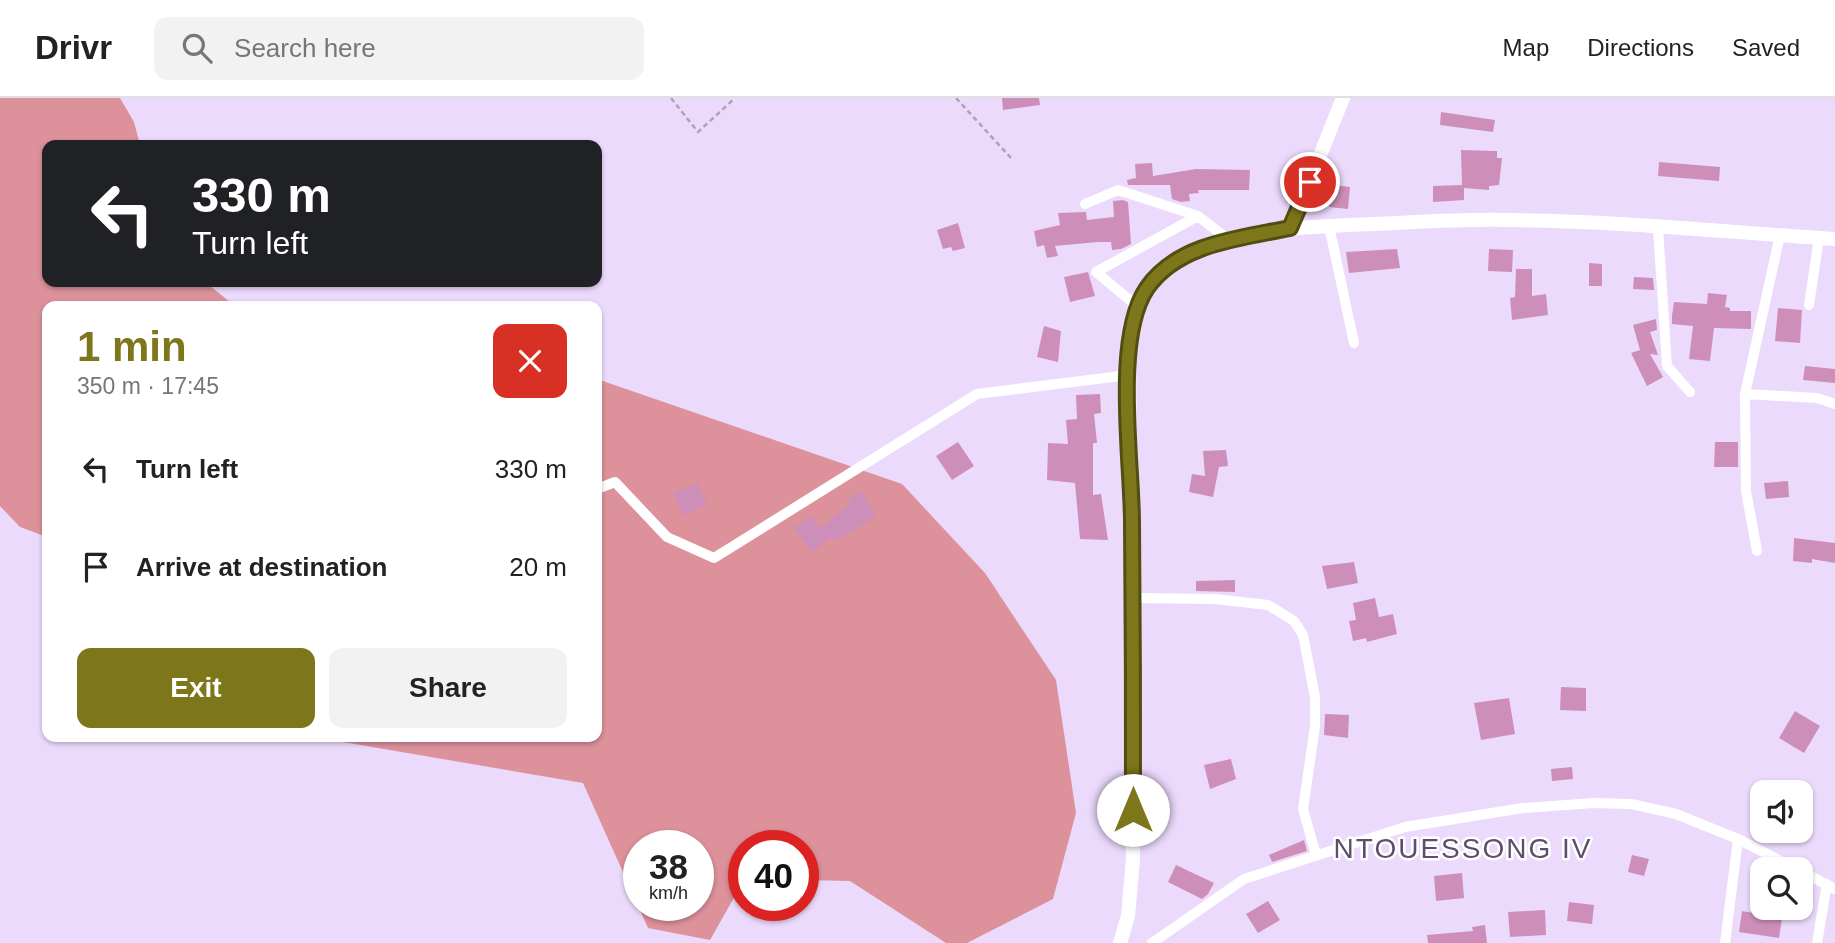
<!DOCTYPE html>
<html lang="en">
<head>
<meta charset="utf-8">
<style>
	body { margin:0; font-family:Arial,sans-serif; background:#f2f2f2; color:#222; height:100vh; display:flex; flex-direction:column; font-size:26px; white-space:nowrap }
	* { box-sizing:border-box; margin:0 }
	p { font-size:23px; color:#767676 }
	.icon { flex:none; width:38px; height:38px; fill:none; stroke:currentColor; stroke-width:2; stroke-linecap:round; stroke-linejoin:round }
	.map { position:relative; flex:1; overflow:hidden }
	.sheet { position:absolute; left:42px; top:203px; width:560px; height:441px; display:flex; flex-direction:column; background:#fff; border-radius:14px; box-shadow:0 2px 5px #0004 }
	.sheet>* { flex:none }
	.guide { position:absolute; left:42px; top:42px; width:560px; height:147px; border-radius:14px; box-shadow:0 2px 5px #0004; background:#202124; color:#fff; overflow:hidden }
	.tools { position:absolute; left:1750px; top:682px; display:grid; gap:14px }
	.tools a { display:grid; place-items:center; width:63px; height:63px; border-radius:14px; background:#fff; box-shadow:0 2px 5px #0004; font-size:35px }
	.speed { position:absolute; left:623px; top:732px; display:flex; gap:14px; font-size:35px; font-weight:700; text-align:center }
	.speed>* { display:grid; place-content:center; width:91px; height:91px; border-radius:50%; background:#fff; box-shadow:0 2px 5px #0004; line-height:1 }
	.speed small { font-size:18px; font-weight:400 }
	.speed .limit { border:10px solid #d22; background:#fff; color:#111 }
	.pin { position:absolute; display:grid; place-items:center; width:60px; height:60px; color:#fff; margin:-30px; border:4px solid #fff; border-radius:50%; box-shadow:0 2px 7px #0007 }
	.me { position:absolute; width:77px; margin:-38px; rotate:0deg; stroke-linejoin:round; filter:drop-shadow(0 0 5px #0008) }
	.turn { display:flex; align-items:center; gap:24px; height:147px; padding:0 35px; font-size:32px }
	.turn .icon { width:91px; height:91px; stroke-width:2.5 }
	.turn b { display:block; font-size:49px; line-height:60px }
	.round { display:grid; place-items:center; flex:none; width:74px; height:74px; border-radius:14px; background:#f2f2f2 }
	.summary { display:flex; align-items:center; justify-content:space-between; height:119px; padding:0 35px }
	h1 { font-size:42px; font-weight:600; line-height:52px; color:#7e761a }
	.primary-button { display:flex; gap:14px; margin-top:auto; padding:14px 35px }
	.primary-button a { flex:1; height:80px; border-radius:14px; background:#7e761a; color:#fff; font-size:28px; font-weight:600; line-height:80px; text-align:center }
	.primary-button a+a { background:#f2f2f2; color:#222 }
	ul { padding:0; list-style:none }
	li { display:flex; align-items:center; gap:21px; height:98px; padding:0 35px }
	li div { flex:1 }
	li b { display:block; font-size:26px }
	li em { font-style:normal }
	header { display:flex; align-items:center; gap:42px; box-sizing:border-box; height:98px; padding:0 35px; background:#fff; border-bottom:2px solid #e0e0e0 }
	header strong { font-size:33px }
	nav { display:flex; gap:38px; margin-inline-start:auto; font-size:24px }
	.search { width:490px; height:63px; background:#f2f2f2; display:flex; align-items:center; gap:18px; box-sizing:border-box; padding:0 24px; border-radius:14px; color:#767676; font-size:26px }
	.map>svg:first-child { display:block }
	.forest { fill:#dc919b; fill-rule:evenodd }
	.building { fill:#cd8fb9 }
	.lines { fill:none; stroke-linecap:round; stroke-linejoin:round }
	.path { stroke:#afa0bb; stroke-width:2.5; stroke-dasharray:5 3.5; stroke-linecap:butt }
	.minor { stroke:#fff; stroke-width:10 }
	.tertiary { stroke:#fff; stroke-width:14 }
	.route-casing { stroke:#524d11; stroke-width:18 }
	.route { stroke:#7e761a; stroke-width:12 }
	.labels { text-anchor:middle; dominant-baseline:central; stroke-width:5; stroke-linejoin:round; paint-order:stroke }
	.quarter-label { font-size:28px; letter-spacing:2px; fill:#5d4e6a; stroke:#fff }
</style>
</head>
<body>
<header>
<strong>Drivr</strong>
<div class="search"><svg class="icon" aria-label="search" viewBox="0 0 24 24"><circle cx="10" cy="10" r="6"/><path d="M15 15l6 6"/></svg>Search here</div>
<nav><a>Map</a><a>Directions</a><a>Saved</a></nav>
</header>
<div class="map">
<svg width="1835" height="845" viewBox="0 0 1835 845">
	<rect width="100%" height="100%" fill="#ecdafc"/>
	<path class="forest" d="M0,0H120L134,24L140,47H47V184H205L235,208H47V439L20,429L0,408Z
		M597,281L902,386L985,475L1056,582L1076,715L1053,801L967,845H946L850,783L803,782V747H744V782L710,842L648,830L583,685L343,644L338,639H597ZM639,747H698V807H639Z"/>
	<path class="building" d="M1002,0H1039L1040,7L1003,12Z
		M1441,14L1495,22L1493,34L1440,27Z
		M1461,52L1497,53V60H1502L1499,87L1489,88V92L1464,90V102L1433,104V88L1462,87Z
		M1659,64L1720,69L1719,83L1658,78Z
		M1152,65L1153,78L1196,71L1250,72L1249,92H1198L1199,95L1189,96L1190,103L1181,104L1172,101L1170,87H1128L1127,82L1136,80L1135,66Z
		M1331,87L1350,89L1348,111L1329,109Z
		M1123,102L1128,104L1131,146L1121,151L1112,152L1111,144H1098L1055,148L1058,158L1047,160L1044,147L1037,149L1034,133L1060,127L1058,115L1086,114L1087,122L1114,119L1113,103Z
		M958,125L965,150L953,153L951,149L943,151L937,132Z
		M1397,151L1400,170L1349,175L1346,154Z
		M1489,151L1513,152L1512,174L1488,173Z
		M1589,165L1602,166V188H1589Z
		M1516,171H1532V198L1546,196L1548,217L1512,222L1510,200L1515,199Z
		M1088,174L1095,198L1070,204L1064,179Z
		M1634,179L1653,180L1654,192L1633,191Z
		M1708,195L1727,197L1725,209L1730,210V213H1751V231L1714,230L1710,263L1689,261L1693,228L1672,226V218L1674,204L1707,206Z
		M1778,210L1802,212L1800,245L1775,243Z
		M1656,221L1657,232L1650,234L1658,257L1650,256L1663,279L1647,288L1631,255L1640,252L1633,227Z
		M1044,228L1061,233L1058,264L1037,259Z
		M1805,268L1835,271V285L1803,282Z
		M1100,296L1101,315L1094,316L1097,345H1093V397L1101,396L1108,442L1080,441L1075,385L1047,382L1048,345L1068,346L1066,322L1077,321L1076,297Z
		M958,344L974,368L952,382L936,358Z
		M1715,344H1738V369H1714Z
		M1226,352L1228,368L1219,369L1213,399L1189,394L1192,376L1205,378L1203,353Z
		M1788,383L1789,399L1766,401L1764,385Z
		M698,385L707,407L683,417L673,395Z
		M862,394L876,418L836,444L832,439L812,454L794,430L811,418L820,430L850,406L848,401Z
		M1794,440L1835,445V465L1812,461V465L1793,463Z
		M1354,464L1358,485L1327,491L1322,468Z
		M1235,482V494L1196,493V483Z
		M1375,500L1379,519L1393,516L1397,536L1367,544L1366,540L1353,543L1349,523L1356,522L1353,505Z
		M1561,589L1586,590V613L1560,612Z
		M1509,600L1515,636L1481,642L1474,605Z
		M1795,613L1820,628L1804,655L1779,640Z
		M1325,616L1349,617L1348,640L1324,637Z
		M1231,661L1236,681L1210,691L1204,667Z
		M1572,669L1573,681L1552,683L1551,671Z
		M1304,742L1307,753L1272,764L1269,757Z
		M1632,757L1649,761L1644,778L1628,774Z
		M1176,767L1214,785L1208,796L1202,801L1168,784Z
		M1462,775L1464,800L1436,803L1434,778Z
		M1268,803L1280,822L1258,835L1246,816Z
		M1569,804L1594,807L1592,826L1567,823Z
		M1545,812L1546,837L1510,839L1508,814Z
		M1742,813L1782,820L1779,840L1739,834Z
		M1485,827L1487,845H1428L1427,837L1473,833L1472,829Z"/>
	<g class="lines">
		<path class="path" d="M671,0L698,34L735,0
			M956,0L1011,60"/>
		<path class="minor" d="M1085,106L1118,92L1198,118L1230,143
			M1329,128L1354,245
			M1658,130L1667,268L1690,294
			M1809,207L1819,140
			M1138,209L1096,174L1198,118
			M1745,296L1817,300L1835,306
			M597,391L615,384L667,439L714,460L977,296L1129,277
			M1757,453L1746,393L1745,296L1780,137
			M1132,500L1215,501L1268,507L1294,523L1303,537L1315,599V628L1303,711L1316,757
			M1801,773L1835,791
			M1152,845L1244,781L1405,729L1523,710L1594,705L1631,706L1676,716L1738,741L1798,772
			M1725,845L1738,741
			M1817,845L1827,786"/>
		<path class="tertiary" d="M1291,130L1343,0
			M1120,845L1128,818L1133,760L1129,255C1135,213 1145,181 1184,158C1232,130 1320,128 1375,126C1419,124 1463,121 1507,122C1617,123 1726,134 1835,141"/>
	</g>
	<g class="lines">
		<defs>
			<path id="route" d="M1133,712C1133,616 1133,521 1132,425C1132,364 1113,240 1147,190C1178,145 1242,140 1290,130L1310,84"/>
		</defs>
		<use href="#route" class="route-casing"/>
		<use href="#route" class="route"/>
	</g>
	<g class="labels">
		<g class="quarter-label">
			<text x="1463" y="750">NTOUESSONG IV</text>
		</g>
	</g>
</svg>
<div class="tools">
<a><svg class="icon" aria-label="sound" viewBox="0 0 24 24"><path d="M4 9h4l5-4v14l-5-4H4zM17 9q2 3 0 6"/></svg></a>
<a><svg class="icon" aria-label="search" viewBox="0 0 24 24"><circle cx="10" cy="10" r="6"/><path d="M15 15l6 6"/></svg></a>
</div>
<div class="speed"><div>38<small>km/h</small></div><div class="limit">40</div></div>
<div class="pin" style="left:1310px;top:84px;background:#d93025"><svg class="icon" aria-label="arrive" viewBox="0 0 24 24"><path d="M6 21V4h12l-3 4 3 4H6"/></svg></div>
<svg class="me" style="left:1133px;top:712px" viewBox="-20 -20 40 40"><circle r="19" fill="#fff"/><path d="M0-13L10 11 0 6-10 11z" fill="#7e761a"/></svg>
<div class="guide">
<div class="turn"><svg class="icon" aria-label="left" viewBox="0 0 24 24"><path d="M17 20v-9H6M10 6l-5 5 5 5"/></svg><div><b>330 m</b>Turn left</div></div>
</div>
<section class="sheet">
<div class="summary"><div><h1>1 min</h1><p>350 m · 17:45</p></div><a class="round" style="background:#d93025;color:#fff"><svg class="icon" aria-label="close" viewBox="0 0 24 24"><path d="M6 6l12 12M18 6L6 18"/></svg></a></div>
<ul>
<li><svg class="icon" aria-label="left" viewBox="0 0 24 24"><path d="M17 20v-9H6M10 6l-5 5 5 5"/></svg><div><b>Turn left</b></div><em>330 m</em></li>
<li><svg class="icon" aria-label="arrive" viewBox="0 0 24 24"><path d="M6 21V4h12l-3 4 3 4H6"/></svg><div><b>Arrive at destination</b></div><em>20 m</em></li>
</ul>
<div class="primary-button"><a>Exit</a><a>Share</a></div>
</section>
</div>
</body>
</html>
